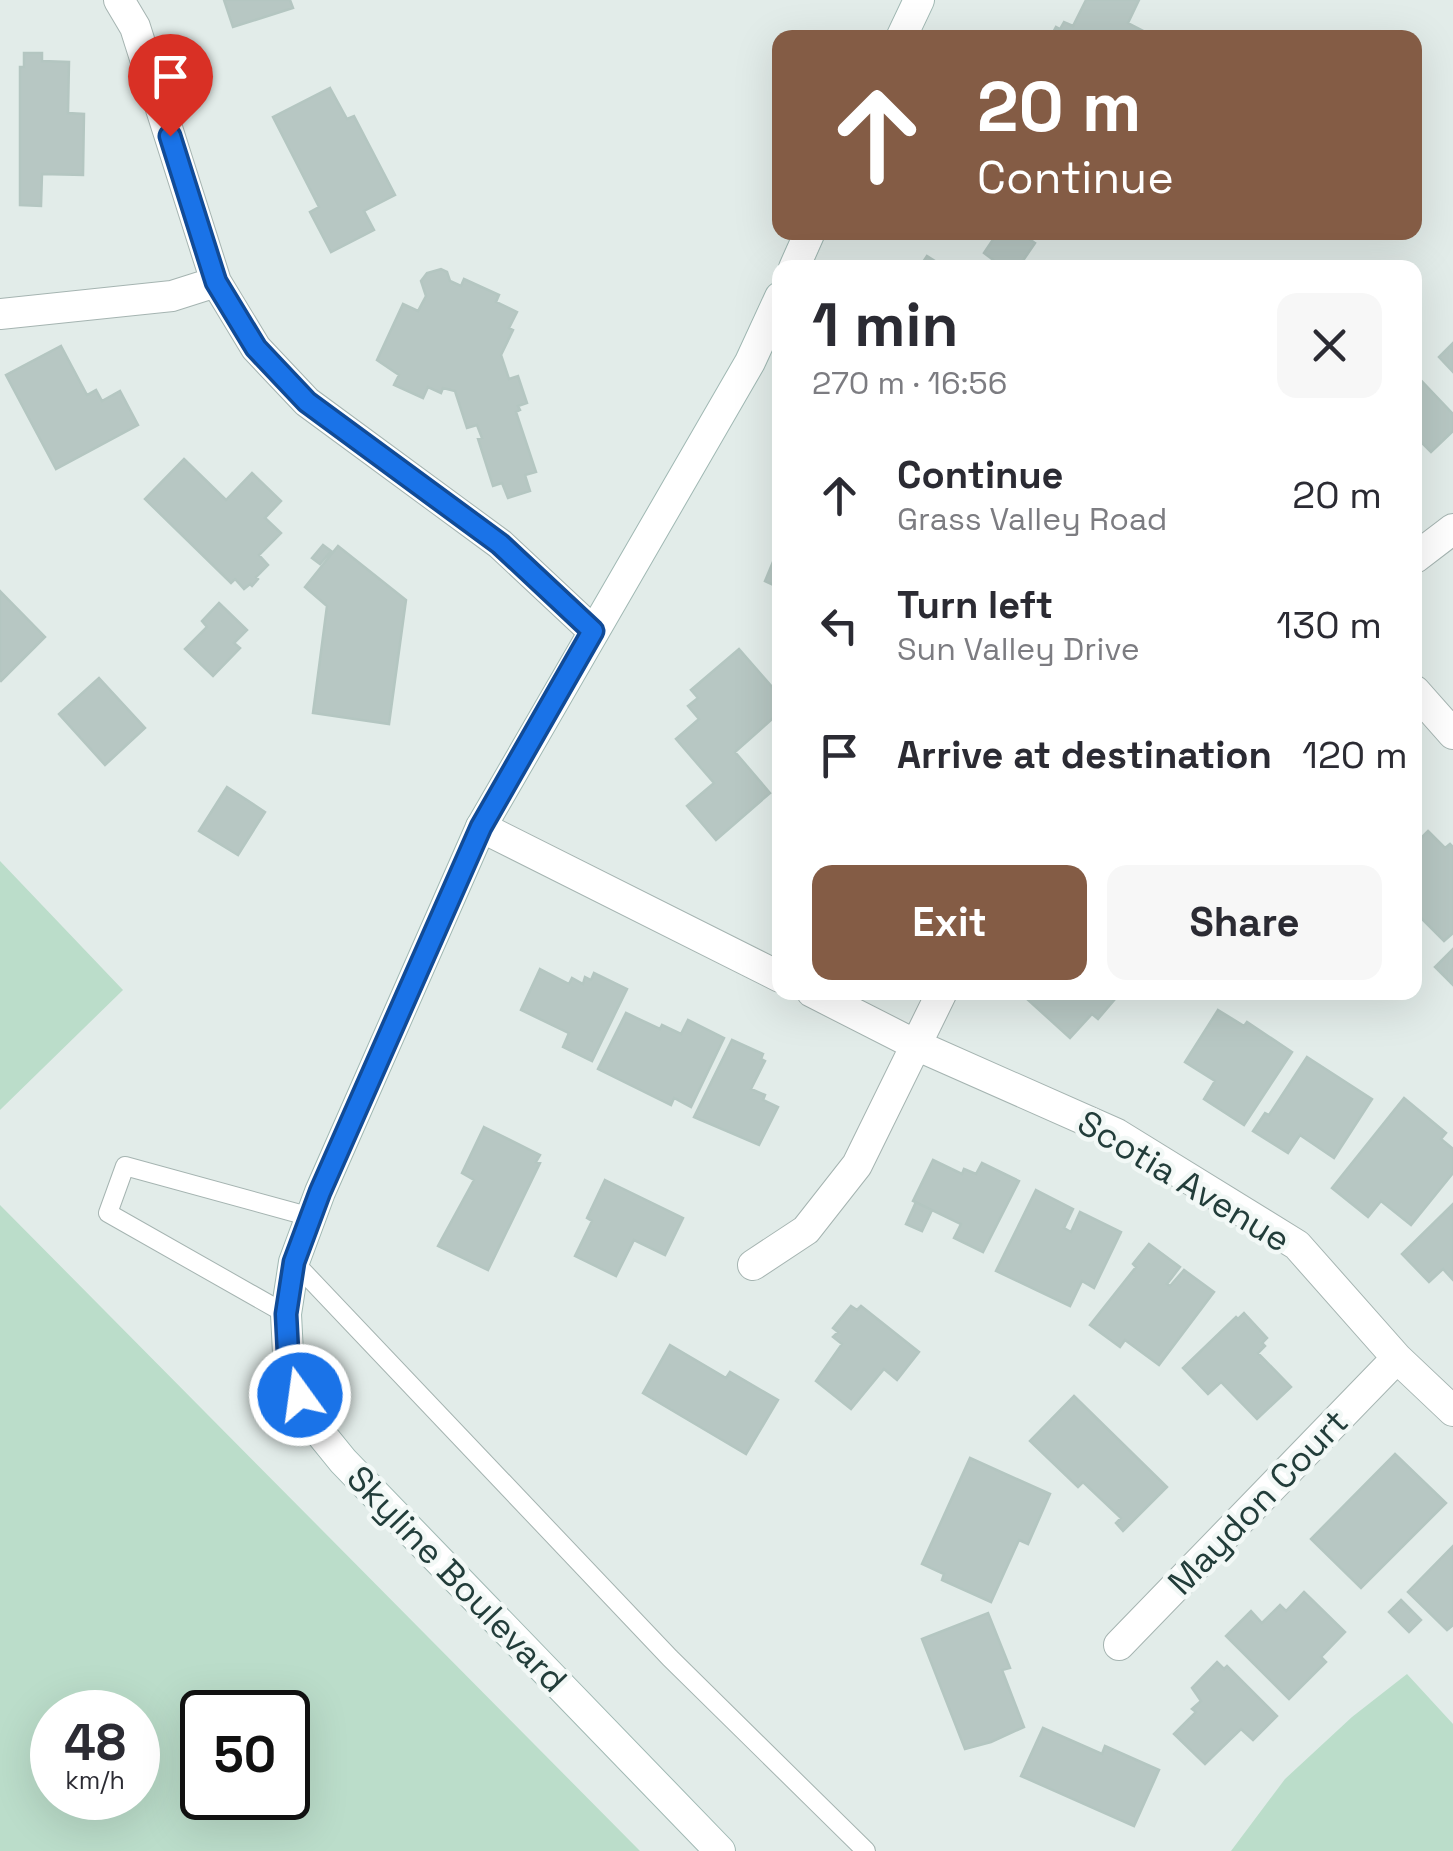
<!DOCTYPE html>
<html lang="en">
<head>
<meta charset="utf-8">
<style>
	body { margin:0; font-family:"Space Grotesk",sans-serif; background:#f7f7f7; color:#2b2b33; height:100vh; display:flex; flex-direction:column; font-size:38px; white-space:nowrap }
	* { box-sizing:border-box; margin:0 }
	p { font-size:32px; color:#7c7c81 }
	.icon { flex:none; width:55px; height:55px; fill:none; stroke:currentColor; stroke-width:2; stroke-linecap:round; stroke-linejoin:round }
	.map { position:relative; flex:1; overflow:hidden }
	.sheet { position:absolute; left:772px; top:260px; width:650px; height:740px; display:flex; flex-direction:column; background:#fff; border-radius:20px; box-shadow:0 10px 40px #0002 }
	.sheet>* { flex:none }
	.top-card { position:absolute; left:772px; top:30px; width:650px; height:210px; border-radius:20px; box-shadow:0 10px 40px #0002; background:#845c45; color:#fff; overflow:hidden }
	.speed { position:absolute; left:30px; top:1690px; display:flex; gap:20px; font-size:50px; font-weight:700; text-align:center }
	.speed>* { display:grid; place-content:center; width:130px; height:130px; border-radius:50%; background:#fff; box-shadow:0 10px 40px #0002; line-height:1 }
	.speed small { font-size:25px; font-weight:400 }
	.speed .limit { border:5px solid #111; border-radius:15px; background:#fff; color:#111 }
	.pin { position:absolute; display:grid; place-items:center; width:85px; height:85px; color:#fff; margin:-102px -42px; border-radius:50% 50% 50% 0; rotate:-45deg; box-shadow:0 0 10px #0007 }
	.pin .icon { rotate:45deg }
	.me { position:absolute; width:110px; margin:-55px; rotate:346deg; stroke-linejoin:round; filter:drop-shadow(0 0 8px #0008) }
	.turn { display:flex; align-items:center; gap:35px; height:210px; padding:0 40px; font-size:45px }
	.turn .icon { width:130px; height:130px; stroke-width:2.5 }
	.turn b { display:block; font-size:70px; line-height:85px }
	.round { display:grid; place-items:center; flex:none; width:105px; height:105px; border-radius:20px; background:#f7f7f7 }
	.overview { display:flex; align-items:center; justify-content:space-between; height:170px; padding:0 40px }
	h1 { font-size:60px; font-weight:700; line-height:75px }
	.cta { display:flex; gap:20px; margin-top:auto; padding:20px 40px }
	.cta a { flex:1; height:115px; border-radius:20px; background:#845c45; color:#fff; font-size:40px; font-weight:700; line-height:115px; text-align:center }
	.cta a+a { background:#f7f7f7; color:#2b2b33 }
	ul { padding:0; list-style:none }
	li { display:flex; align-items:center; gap:30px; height:130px; padding:0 40px }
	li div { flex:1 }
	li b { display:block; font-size:38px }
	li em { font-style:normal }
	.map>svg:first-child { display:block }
	.green { fill:#bbddca; fill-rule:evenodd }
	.building { fill:#b7c7c3; stroke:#b4c6c1; stroke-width:2.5 }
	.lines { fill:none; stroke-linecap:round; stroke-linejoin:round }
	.service-casing { stroke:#a5b4b1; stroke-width:20 }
	.minor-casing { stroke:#a5b4b1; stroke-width:32 }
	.secondary-casing { stroke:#a0b8b3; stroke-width:32 }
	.service { stroke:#fff; stroke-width:18 }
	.minor { stroke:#fff; stroke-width:30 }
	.secondary { stroke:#fff; stroke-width:30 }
	.route-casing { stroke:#114b97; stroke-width:25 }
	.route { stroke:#1a73e8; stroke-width:18 }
	.labels { text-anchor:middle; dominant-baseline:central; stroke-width:9; stroke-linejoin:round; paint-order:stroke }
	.street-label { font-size:35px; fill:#223d3a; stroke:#f2f8f6 }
</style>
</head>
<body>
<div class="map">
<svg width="1453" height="1851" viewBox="0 0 1453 1851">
	<rect width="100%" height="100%" fill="#e2ece9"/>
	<path class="green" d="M0,861L123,990L0,1110Z
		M0,1205L640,1851H0ZM52,1712H138V1798H52ZM202,1712H288V1798H202Z
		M1407,1674L1453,1724V1851H1231L1285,1779L1352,1717Z"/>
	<path class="building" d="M224,0H290L293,8L233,27Z
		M1086,0H1139L1128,23L1157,38H1050L1056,27L1060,29L1064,22L1073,26Z
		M24,53H42V61L69,62L68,113L84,114L83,175L42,174L41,206L20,205V67H24Z
		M330,88L347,119L354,116L395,195L364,211L374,230L331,252L310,212L319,207L273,117Z
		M998,232H1019L1035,243L1018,268H1004L984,253Z
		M927,256L946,268H919Z
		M441,269L447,272L450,281L461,286L464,279L499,295L496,302L517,312L509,328L513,330L501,355L509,379L518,376L527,403L518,406L520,410L516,412L536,472L525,475L530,491L508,498L502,483L493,486L478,439L482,438L477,425L467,428L455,391L443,388L441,393L428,387L423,398L394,385L399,375L377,360L403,304L418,311L426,296L421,281L427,273Z
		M1453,343V372L1439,357Z
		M61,346L87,395L96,390L102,401L120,391L138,425L56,469L6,375Z
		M1415,374L1453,414V431L1431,452L1415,436Z
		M184,459L226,500L252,473L281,501L265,518L281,533L259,555L268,565L256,577L258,579L252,586L250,584L244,589L235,579L231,583L145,499Z
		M323,545L331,551L320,564L312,558Z
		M780,545V588L765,581Z
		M338,546L406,600L389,724L313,713L327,606L305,587Z
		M0,591L45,637L1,681L0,680Z
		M219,603L247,630L234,643L240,648L213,676L185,649L207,627L202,621Z
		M739,649L780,696V712L735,752L770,793L716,840L687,806L714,783L676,739L699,719L688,706L698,698L691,690Z
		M99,678L145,728L105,765L59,714Z
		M227,787L265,812L238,855L199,831Z
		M1428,831L1445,848L1450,844L1453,847V933L1444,941L1415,912V844Z
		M1453,949V985L1435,967Z
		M540,969L569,984L572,978L583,984L585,977L591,980L594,973L627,989L592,1061L563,1047L569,1033L521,1010Z
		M1030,992H1121L1098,1019L1092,1014L1070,1038L1026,998Z
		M1218,1010L1244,1026L1247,1022L1292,1052L1244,1125L1204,1099L1215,1081L1185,1062Z
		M626,1013L660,1029L662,1025L681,1034L688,1020L724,1038L691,1107L674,1098L671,1105L598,1069Z
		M732,1040L763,1054L761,1059L765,1061L751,1089L765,1095L763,1100L778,1107L759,1145L694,1117Z
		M1307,1057L1372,1099L1334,1158L1300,1135L1288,1153L1253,1131L1265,1113L1269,1115Z
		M1404,1098L1446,1133L1441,1139L1453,1149V1173L1411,1225L1381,1201L1368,1217L1332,1188Z
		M484,1127L540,1155L536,1162L540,1163L488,1270L438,1246L474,1180L462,1173Z
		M933,1160L962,1174L964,1169L976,1174L982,1163L1019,1181L983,1252L954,1238L961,1224L913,1201Z
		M605,1180L683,1218L665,1255L634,1240L616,1276L575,1256L592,1221L587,1218Z
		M1036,1190L1073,1209L1064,1228L1071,1232L1080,1212L1121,1232L1094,1288L1082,1281L1070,1306L996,1271Z
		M916,1202L932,1210L922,1231L906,1224Z
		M1453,1204V1280L1443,1269L1429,1282L1402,1254Z
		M1149,1244L1180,1267L1167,1284L1170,1286L1184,1270L1214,1292L1159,1365L1125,1340L1120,1347L1090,1325L1136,1267L1133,1264Z
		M851,1306L857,1310L861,1306L919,1352L897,1380L884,1369L851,1409L816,1381L842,1344L833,1337L838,1332L833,1328Z
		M1244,1313L1267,1338L1262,1343L1265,1346L1258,1353L1291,1387L1257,1419L1221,1382L1208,1394L1183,1368L1236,1317L1238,1319Z
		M670,1345L726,1378L730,1372L778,1400L746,1454L643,1393Z
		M1074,1396L1167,1487L1123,1531L1116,1523L1121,1518L1083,1482L1078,1487L1030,1441Z
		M1395,1454L1446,1503L1361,1588L1311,1539Z
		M970,1458L1050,1494L1028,1544L1019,1540L991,1602L942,1580L944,1574L922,1564Z
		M1453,1546V1625L1447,1630L1408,1592Z
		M1304,1592L1345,1632L1321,1657L1326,1662L1289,1699L1226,1636L1251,1611L1262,1623L1280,1605L1286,1611Z
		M1401,1600L1421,1620L1409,1632L1389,1612Z
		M988,1613L1010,1668L1002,1670L1024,1727L991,1742L965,1749L922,1639Z
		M1217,1662L1224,1669L1227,1666L1277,1716L1253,1740L1241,1729L1205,1764L1174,1734L1196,1712L1192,1709L1201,1701L1192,1688Z
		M1043,1728L1102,1754L1105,1746L1159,1770L1134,1826L1021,1776Z"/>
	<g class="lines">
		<defs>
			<path id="service" d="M294,1262L670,1658L866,1851
				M286,1314L108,1213L125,1166L311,1217"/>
			<path id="minor" d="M119,0L135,27L216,282L256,348L307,402L500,544L593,631
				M0,314L172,296L216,282
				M1415,558L1453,529
				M1415,691L1453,734
				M481,827L780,977
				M812,992L916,1045L1117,1134L1297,1245L1397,1358L1453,1411
				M753,1265L806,1230L857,1165L942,992
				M1119,1645L1397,1358"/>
			<path id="secondary" d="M901,38L919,0
				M794,268L810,232
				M720,1851L343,1461L317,1429L300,1395L288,1353L286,1314L294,1262L320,1192L481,827L750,362L780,297"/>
		</defs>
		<use href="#service" class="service-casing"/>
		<use href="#minor" class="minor-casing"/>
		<use href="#secondary" class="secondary-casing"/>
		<use href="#service" class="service"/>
		<use href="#minor" class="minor"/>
		<use href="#secondary" class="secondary"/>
	</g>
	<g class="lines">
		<defs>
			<path id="route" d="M170,136L216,282L256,348L307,402L500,544L593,631L481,827L320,1192L294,1262L286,1314L288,1353L300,1395"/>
		</defs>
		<use href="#route" class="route-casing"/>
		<use href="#route" class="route"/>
	</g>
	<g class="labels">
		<g class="street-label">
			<text transform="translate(1184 1181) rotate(31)">Scotia Avenue</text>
			<text transform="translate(1258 1502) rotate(-46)">Maydon Court</text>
			<text transform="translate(457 1579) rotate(46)">Skyline Boulevard</text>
		</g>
	</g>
</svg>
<div class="speed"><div>48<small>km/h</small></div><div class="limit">50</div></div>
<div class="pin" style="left:170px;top:136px;background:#d93025"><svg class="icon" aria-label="arrive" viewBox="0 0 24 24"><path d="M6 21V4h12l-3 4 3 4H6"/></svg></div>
<svg class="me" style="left:300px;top:1395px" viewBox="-20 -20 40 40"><circle r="17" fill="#1a73e8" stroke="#fff" stroke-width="3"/><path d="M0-11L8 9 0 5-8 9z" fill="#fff"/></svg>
<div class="top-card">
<div class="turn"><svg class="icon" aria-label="ahead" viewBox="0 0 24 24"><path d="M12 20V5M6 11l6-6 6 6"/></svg><div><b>20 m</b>Continue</div></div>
</div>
<section class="sheet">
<div class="overview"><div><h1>1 min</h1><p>270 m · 16:56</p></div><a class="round"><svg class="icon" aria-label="close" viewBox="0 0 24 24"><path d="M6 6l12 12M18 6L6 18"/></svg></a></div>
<ul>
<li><svg class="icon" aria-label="ahead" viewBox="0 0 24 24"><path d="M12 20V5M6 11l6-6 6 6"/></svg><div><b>Continue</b><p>Grass Valley Road</p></div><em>20 m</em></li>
<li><svg class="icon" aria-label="left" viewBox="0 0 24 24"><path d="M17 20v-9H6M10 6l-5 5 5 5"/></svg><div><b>Turn left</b><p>Sun Valley Drive</p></div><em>130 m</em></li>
<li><svg class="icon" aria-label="arrive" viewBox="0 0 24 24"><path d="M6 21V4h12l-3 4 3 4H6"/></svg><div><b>Arrive at destination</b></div><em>120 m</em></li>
</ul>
<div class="cta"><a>Exit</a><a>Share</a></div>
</section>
</div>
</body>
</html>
